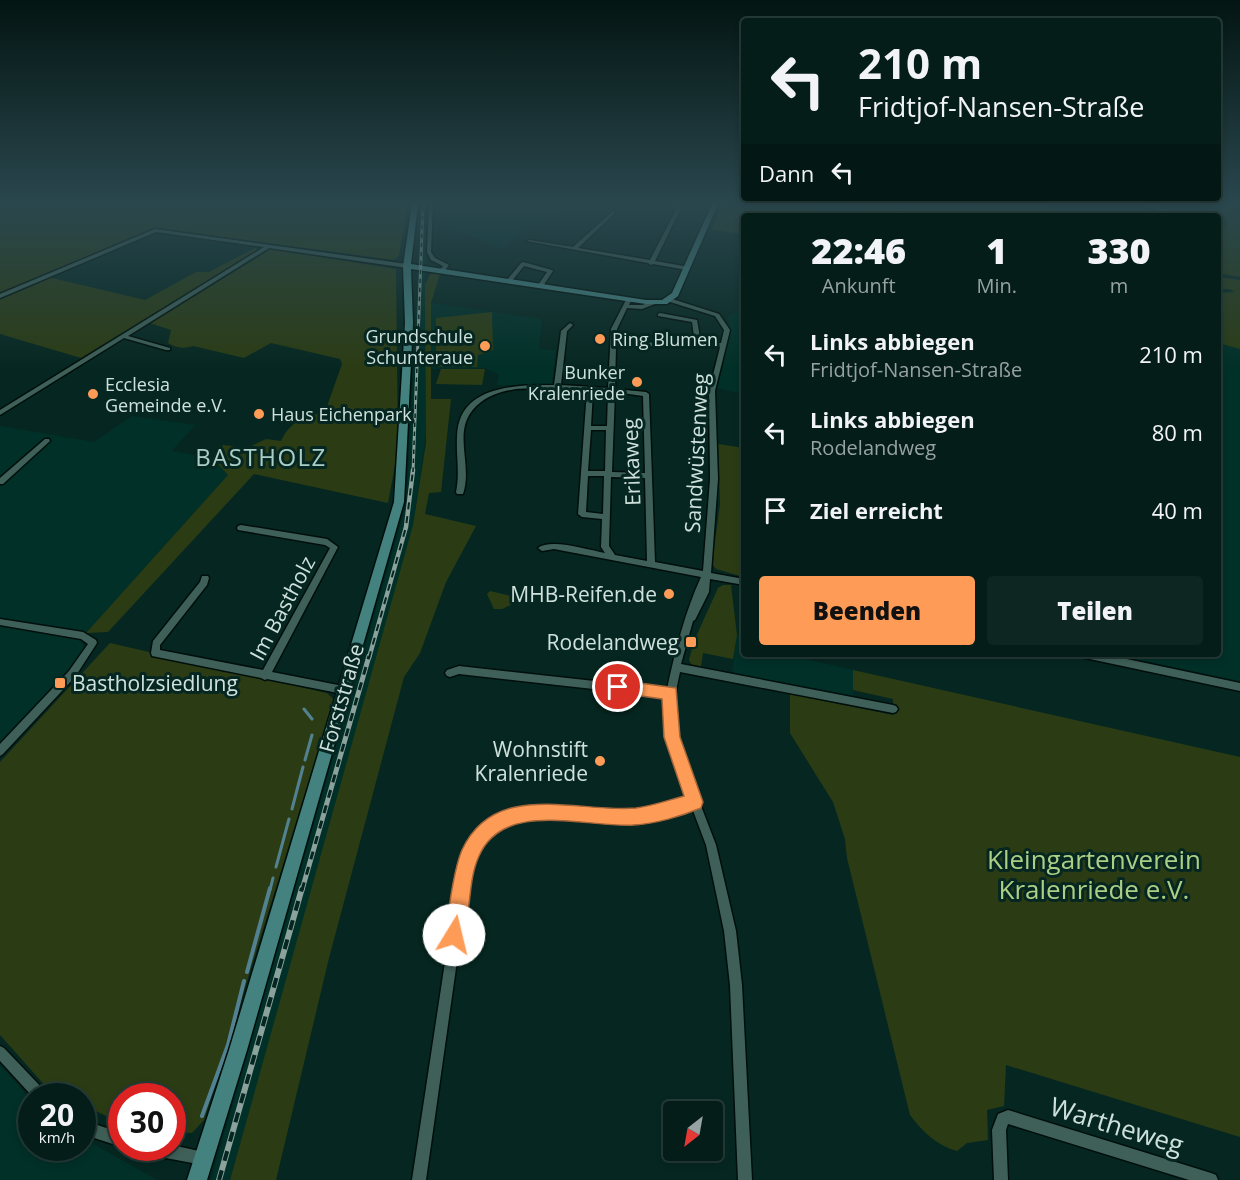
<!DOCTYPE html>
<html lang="de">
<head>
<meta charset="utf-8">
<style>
	body { margin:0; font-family:"Open Sans",sans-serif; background:#0d2622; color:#f1f3f6; height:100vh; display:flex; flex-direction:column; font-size:22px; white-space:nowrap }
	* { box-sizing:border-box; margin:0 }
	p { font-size:20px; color:#97a2a2 }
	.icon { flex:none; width:33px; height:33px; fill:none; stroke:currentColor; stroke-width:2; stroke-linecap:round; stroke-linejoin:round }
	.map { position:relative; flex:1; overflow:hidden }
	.panel { position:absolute; left:741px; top:213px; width:480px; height:444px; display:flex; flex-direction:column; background:#041d19; border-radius:6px; box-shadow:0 3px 9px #0003,0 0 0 2px #253b38 }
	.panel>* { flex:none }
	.guide { position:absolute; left:741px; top:18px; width:480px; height:183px; border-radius:6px; box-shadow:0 3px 9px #0003,0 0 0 2px #253b38; background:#041d19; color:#f1f3f6; overflow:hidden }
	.needle { width:39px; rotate:211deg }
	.tools { position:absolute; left:663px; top:1101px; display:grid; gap:12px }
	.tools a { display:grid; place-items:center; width:60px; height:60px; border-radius:6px; background:#041d19; box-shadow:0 3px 9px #0003,0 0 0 2px #253b38; font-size:30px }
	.speed { position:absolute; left:18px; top:1083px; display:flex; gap:12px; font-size:30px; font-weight:700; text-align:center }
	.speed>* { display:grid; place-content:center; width:78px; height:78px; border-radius:50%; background:#041d19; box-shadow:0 3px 9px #0003,0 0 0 2px #253b38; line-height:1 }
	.speed small { font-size:15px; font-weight:400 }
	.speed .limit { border:9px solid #d22; background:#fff; color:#111 }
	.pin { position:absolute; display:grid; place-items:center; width:51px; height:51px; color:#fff; margin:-26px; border:3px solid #fff; border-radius:50%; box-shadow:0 2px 6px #0007 }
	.me { position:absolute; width:66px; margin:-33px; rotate:9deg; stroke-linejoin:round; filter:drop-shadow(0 0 4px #0008) }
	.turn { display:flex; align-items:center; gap:21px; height:126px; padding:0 18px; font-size:27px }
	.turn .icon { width:78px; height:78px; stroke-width:2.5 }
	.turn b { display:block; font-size:42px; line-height:51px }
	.then { display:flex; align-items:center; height:57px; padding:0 18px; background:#0003; gap:12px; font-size:22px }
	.eta { display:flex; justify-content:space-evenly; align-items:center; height:102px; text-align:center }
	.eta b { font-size:36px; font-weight:800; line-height:42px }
	.button { display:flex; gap:12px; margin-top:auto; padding:12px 18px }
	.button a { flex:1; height:69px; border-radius:6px; background:#fe9c57; color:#111; font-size:24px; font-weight:800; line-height:69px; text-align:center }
	.button a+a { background:#0d2622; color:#f1f3f6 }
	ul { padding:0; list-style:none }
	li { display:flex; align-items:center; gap:18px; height:78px; padding:0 18px }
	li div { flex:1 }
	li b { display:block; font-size:22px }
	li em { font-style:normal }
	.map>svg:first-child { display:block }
	.built { fill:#013028 }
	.green { fill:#2b3c14 }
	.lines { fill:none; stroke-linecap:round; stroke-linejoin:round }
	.stream-far1 { stroke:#528292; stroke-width:3 }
	.stream { stroke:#528292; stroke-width:4 }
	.minor-casing { stroke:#000f0b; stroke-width:3 }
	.secondary-casing { stroke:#000f0b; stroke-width:3 }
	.minor { fill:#3f6058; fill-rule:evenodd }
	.secondary { fill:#448280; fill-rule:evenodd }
	.rail-far3-casing { stroke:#8aa19c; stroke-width:3 }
	.rail-far2-casing { stroke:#8aa19c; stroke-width:4.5 }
	.rail-far1-casing { stroke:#8aa19c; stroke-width:5 }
	.rail-casing { stroke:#8aa19c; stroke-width:6 }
	.rail-far3 { stroke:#062721; stroke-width:1.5; stroke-dasharray:4.5; stroke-linecap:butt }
	.rail-far2 { stroke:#062721; stroke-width:2; stroke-dasharray:7; stroke-linecap:butt }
	.rail-far1 { stroke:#062721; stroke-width:3; stroke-dasharray:8; stroke-linecap:butt }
	.rail { stroke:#062721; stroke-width:4; stroke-dasharray:10; stroke-linecap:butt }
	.route { fill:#fe9c57; stroke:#a56539; stroke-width:1.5 }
	.poi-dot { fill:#fe9c57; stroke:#062721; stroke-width:2 }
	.labels { text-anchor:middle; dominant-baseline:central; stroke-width:6; stroke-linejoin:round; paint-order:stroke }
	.far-poi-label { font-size:18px; fill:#cfe1dc; stroke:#062721; text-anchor:start }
	.street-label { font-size:21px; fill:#cfe1dc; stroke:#062721 }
	.poi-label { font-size:21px; fill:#cfe1dc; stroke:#062721; text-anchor:end }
	.quarter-label { font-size:24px; letter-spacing:1.5px; fill:#aacec5; stroke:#062721 }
	.near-park-label { font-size:26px; fill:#acce85; stroke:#062721 }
	.near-street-label { font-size:26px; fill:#cfe1dc; stroke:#062721 }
</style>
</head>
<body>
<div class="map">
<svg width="1240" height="1180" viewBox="0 0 1240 1180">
	<rect width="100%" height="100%" fill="#062721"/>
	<path class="built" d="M421,204H428L425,284L430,355L431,303L542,319L539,349L556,350L552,386L497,385L499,375L485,368L431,369V399L413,525L383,639L230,1180H211L407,502Z
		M434,204H567V207L521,231L502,249L463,232L445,218Z
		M723,204H859L878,216H744V234L712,230Z
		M744,307V394L717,388L730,333L728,316Z
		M1218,343L1240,349V681L1110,654H1218Z
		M132,416L195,425L172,451L212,458L228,475L86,633L81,639L84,650L75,665L0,745V426L94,442Z
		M737,635L744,637V654H797V657L853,670V696L732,673Z
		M0,1065L31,1100L32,1148H82L83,1138L157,1180H0Z"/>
	<path class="green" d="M0,204H408L399,255L395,260L154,228L0,294Z
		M723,204H800L815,211L814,216H744V234L712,230Z
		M859,204H892L919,216H878Z
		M902,204H948L960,216L947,213L946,216H931Z
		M953,204H966L963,207L968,210L974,208L970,204H1036L1056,210L1052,214L1060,216H968L958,211Z
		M1188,204H1240V277L1218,273V232L1227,224L1224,215Z
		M257,247L255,252L81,358L0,334V298L48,277L145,300L196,272H209Z
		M271,249L396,269L398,449L388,503L254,474L108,632L86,633L228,475L212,458L223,445L247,448L266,439L281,441C290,421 305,417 325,412L342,364L340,359L271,343L244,358L193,346C184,349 176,348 168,343L171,330L150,323Z
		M431,273L440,274L431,303V399H451L441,492L429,493L425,514L476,526L446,582L420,653L404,677L329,958L276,1180H230L413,525L426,443L425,284Z
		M1218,277L1240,280V349L1218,343V293L1235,292L1230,289H1218Z
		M492,312L493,350L478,355L477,367H436V318Z
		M441,369H485L482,385L436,384Z
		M718,444L744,448V577L716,569L712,564L720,504Z
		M723,585H731L737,635L733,659L703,653L701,667L691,664L689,660L694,641L718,588Z
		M490,591L524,599L502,609H494L487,594Z
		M110,643L327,693L334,700L204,1120L192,1133L173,1132L172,1096H122L121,1123L83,1105L82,1096H63L49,1090L0,1035V762Z
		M853,670L1240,757V1137L1006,1065L1004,1106L987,1110L988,1140L967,1143L957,1151C936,1145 923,1132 910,1115L847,858L845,839L833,802L790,733V694L893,715V699L853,690Z"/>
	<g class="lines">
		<path class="stream-far1" d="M304,709L312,719
			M305,760L312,735
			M292,809L303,767
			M276,867L289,819
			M270,890L273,878"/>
		<path class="stream" d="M247,972L270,888
			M202,1116L228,1045L244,981"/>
		<defs>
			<path id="minor" d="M429,204H433L431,252L435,258L449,265L444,272L442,273L439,271L443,266L431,260L427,252Z
				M679,204H683L655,261L689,267V269L687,270L653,264L651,265L648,263L527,241L529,240L573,247L613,211L615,212V213L578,248L650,260Z
				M1135,204H1144L1191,216H1183Z
				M155,229L407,264L410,266L407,268L269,248L128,336L170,348V350H166L124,338L0,415V410L264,247L156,232L0,298V294Z
				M523,262L552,270L553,271L543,286L538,285L547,272L524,266L511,282H507V280L521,263Z
				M627,298L632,299L629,305H642L657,300L660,302L642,309L627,308L617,329L616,342L695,343L692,322L658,316V314L660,313L697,320L701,343H721L724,330L715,316L667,301L666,300L669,298L719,314L730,330L715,391L718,479L711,573L744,579V585L710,579L709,592L695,620L693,621L681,664L893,705L896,706L898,709L896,712L893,713L680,672L674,700V723L683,759L716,845L736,931L742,985L752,1180H738L730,985L724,931L706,845L692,808C673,814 653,821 633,821C584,822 499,796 474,857C471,865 469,874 468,883L426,1180H412L457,883C476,778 558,812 635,811C653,810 671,804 688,799C676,767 660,732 665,697L459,674L450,677L447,676L445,673L447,670L459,666L667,689C675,651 685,612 701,577L554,549L542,551L538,548C551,538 588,550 605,553L601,547L602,519L582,517L578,514L587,390L560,389L557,391C550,386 526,389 516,389C503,391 492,394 481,402C448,427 474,462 463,494H457L456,492C460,473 456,456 457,437C458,385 516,385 554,385L561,331L570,323L573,325L567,331L561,385L608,388L611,329ZM616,346L720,347L709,391L710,479L703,571L655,562L649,394L646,392L615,389ZM593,391L608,392L607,426H591ZM615,392L643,396L645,473L612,472ZM591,430H606L605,471H588ZM588,476H604L603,514L586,512ZM611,477L645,478L647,561L615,555L609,546Z
				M45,439H49L50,441L3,484H0V478Z
				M241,525L327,539L338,547L272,672L343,686L346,687L348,690L346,693L343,694L267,679L265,680L261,678L152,656L151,653L153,641L200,582L202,576H208L209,578L207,585L160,645V650L263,670L330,548L325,545L238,530L237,528L238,526Z
				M0,619L83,632L96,640L97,643L75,677L3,754L0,756V744L69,671L88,644L81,639L0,625Z
				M1081,654H1103L1240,683V691L1085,658L1082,657Z
				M0,1046L4,1048L45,1091L46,1096H32L0,1061Z
				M1008,1110L1211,1173L1216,1175L1218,1180H1189L1008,1124L1006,1130L1008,1180H994L992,1130L998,1114Z
				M82,1120L122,1133V1147L82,1134Z
				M172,1145L208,1153L210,1158L208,1163L203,1165L150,1155L145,1153L143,1148H172Z"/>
			<path id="secondary" d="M412,204H418L411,264L646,300H662L672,293L712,204H718L678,296L667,304H646L411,269L413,323L404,502L247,1050L207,1180H187L229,1050L394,502L405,323L403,266Z"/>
		</defs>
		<use href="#minor" class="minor-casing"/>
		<use href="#secondary" class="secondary-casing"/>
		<use href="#minor" class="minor"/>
		<use href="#secondary" class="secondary"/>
		<defs>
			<path id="rail-far3" d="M413,472L423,204"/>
			<path id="rail-far2" d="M369,658L406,527L413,470"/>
			<path id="rail-far1" d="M302,890L369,656"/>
			<path id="rail" d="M219,1180L302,888"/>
		</defs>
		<use href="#rail-far3" class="rail-far3-casing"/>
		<use href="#rail-far2" class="rail-far2-casing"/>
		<use href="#rail-far1" class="rail-far1-casing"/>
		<use href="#rail" class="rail-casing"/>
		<use href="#rail-far3" class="rail-far3"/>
		<use href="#rail-far2" class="rail-far2"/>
		<use href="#rail-far1" class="rail-far1"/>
		<use href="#rail" class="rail"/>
	</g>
	<linearGradient id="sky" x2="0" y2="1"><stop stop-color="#031512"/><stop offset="0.55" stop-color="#2a474e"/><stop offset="1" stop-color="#2a474e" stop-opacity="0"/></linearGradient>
	<rect width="1240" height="369" fill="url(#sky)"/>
	<path class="route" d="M618,680L676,688L680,737L703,802L701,808C682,816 655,824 634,825C586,828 504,799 479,856C467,882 472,915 461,942L454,945L447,942L444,935C450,910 452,873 462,850C495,779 577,813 636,808C652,806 669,800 684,796L664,737L662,699L613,692L610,687Z"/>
	<g class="poi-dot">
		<circle cx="600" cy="339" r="6"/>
		<circle cx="485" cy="346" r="6"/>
		<circle cx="637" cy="382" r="6"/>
		<circle cx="93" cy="394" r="6"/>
		<circle cx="259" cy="414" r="6"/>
		<circle cx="669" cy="594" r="6"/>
		<rect x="685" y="636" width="12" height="12" rx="3"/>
		<rect x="54" y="677" width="12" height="12" rx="3"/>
		<circle cx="600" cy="761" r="6"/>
	</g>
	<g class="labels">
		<g class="far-poi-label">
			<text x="473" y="336" text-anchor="end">Grundschule<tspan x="473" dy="21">Schunteraue</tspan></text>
			<text x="612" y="339">Ring Blumen</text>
			<text x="625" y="372" text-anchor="end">Bunker<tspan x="625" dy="21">Kralenriede</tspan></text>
			<text x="105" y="384">Ecclesia<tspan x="105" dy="21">Gemeinde e.V.</tspan></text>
			<text x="271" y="414">Haus Eichenpark</text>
		</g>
		<g class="street-label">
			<text transform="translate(696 453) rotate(-87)">Sandwüstenweg</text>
			<text transform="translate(631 462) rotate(-92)">Erikaweg</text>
			<text transform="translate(282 608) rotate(-62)">Im Bastholz</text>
			<text transform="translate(341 698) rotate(-74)">Forststraße</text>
		</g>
		<g class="poi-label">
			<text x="657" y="594">MHB-Reifen.de</text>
			<text x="679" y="642">Rodelandweg</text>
			<text x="72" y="683" text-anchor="start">Bastholzsiedlung</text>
			<text x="588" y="749">Wohnstift<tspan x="588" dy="24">Kralenriede</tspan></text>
		</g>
		<g class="quarter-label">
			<text x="261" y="456">BASTHOLZ</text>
		</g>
		<g class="near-park-label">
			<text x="1094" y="859">Kleingartenverein<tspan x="1094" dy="30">Kralenriede e.V.</tspan></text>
		</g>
		<g class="near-street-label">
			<text transform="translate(1117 1125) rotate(17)">Wartheweg</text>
		</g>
	</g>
</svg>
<div class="tools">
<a><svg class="needle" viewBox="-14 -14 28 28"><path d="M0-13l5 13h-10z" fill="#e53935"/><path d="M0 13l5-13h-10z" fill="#97a2a2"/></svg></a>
</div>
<div class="speed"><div>20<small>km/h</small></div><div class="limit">30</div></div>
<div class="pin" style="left:618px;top:687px;background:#d93025"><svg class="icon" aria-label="arrive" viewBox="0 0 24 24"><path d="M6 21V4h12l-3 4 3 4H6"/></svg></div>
<svg class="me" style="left:454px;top:935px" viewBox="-20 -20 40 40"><circle r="19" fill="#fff"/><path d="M0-13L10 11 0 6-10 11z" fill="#fe9c57"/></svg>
<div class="guide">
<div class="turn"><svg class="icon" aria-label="left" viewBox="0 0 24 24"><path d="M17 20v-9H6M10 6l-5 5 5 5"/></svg><div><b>210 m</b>Fridtjof-Nansen-Straße</div></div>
<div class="then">Dann<svg class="icon" aria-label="left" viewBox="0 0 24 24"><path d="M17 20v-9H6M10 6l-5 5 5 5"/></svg></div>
</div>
<section class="panel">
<div class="eta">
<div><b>22:46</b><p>Ankunft</p></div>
<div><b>1</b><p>Min.</p></div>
<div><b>330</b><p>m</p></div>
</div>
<ul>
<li><svg class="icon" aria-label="left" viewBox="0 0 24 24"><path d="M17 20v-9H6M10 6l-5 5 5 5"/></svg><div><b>Links abbiegen</b><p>Fridtjof-Nansen-Straße</p></div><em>210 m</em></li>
<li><svg class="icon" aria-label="left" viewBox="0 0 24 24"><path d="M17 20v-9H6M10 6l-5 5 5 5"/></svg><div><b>Links abbiegen</b><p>Rodelandweg</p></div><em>80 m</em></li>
<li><svg class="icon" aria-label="arrive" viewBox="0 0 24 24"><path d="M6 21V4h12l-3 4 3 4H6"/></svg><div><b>Ziel erreicht</b></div><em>40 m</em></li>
</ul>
<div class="button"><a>Beenden</a><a>Teilen</a></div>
</section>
</div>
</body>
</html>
